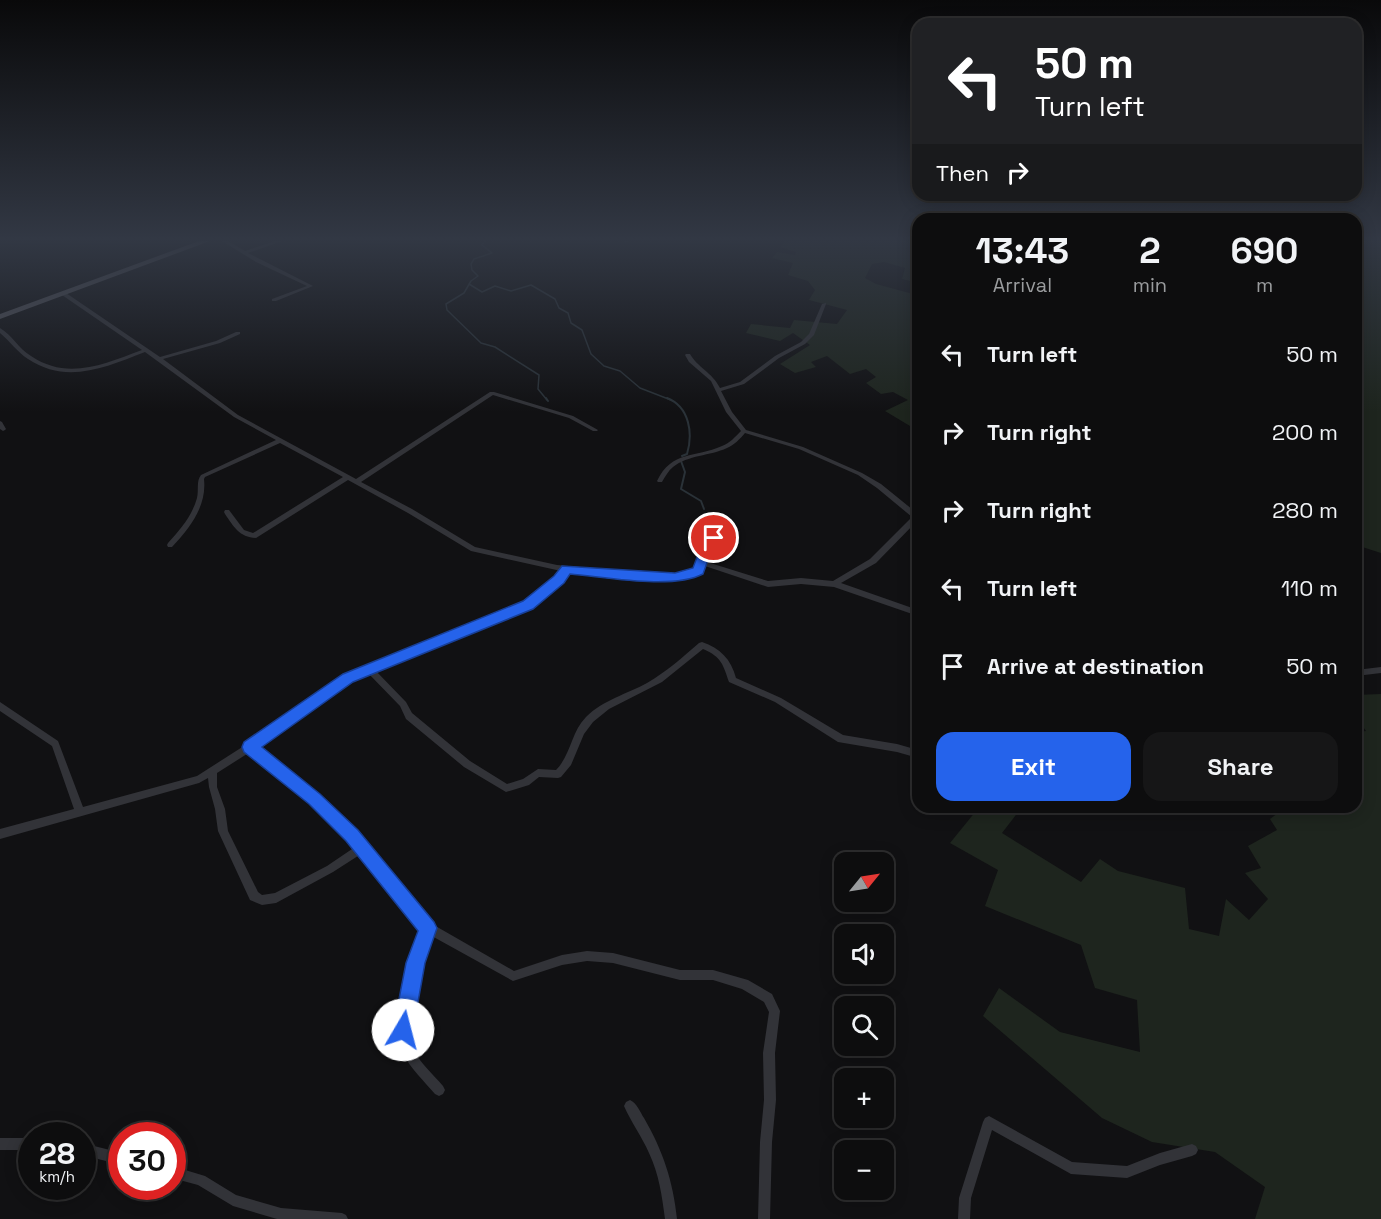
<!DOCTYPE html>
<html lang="en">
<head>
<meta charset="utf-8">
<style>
	body { margin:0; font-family:"Space Grotesk",sans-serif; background:#161617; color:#f1f3f6; height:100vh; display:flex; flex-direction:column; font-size:22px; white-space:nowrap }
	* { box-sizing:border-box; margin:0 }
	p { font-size:20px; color:#9a9c9e }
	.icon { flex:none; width:33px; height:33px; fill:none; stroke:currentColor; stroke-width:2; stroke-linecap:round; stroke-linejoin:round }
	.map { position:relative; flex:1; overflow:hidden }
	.sheet { position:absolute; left:912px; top:213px; width:450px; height:600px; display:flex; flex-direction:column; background:#0d0d0e; border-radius:18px; box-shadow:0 3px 15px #0003,0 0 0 2px #2d2d2e }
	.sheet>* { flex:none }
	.banner { position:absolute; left:912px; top:18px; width:450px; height:183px; border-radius:18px; box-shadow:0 3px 15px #0003,0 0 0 2px #2d2d2e; background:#202124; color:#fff; overflow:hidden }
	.needle { width:39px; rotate:60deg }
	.tools { position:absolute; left:834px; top:852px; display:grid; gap:12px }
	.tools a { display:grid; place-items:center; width:60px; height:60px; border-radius:12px; background:#0d0d0e; box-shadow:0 3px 15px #0003,0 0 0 2px #2d2d2e; font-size:30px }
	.speed { position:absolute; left:18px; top:1122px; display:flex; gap:12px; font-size:30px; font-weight:700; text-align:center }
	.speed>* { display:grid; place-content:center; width:78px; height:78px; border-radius:50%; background:#0d0d0e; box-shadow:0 3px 15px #0003,0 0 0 2px #2d2d2e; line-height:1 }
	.speed small { font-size:15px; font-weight:400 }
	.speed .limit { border:9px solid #d22; background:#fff; color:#111 }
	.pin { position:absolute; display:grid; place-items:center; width:51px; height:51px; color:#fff; margin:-26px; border:3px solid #fff; border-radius:50%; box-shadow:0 2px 6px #0007 }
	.me { position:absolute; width:66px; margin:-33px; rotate:8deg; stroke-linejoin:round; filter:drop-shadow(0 0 4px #0008) }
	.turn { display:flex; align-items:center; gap:21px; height:126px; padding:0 24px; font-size:27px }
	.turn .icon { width:78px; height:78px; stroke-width:2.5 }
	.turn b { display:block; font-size:42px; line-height:51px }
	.then { display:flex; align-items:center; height:57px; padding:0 24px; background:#0003; gap:12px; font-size:22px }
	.eta { display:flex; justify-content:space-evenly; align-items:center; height:102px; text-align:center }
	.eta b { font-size:36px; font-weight:800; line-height:42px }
	.cta { display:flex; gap:12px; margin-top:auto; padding:12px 24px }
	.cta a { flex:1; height:69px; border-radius:18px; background:#2563eb; color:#fff; font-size:24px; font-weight:800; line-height:69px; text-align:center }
	.cta a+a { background:#161617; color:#f1f3f6 }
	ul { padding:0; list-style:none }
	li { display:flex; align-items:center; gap:18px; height:78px; padding:0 24px }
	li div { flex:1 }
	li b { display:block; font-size:22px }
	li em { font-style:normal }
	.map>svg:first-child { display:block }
	.green { fill:#1e251e }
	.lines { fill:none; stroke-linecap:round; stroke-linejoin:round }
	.stream-far1 { stroke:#2a3238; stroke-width:1.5 }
	.stream { stroke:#2a3238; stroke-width:2 }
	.minor { fill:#323338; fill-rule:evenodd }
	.primary { fill:#4f5057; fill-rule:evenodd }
	.route { fill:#2563eb; stroke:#184099; stroke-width:1.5 }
</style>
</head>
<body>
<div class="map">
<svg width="1381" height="1219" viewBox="0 0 1381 1219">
	<rect width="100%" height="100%" fill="#111113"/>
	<path class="green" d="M785,241H918V283L902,279L905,268L884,262L872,264L865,278L876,284L913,294L918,307V422L910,426L885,411L908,400L893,392L881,394L866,383L876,377L866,369L850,374L827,356L811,362L816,367L795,373L780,364L810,345L793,333L780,341L746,333L751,324L790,328L794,320L837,324L847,310L809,300L815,290L808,281L788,275L793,263L772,258L777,252L795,255L796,252L780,247Z
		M1356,241H1381V553L1356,545Z
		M1381,694V1219H1255L1265,1187L1215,1152L1152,1142L1102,1118L983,1016L999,988L1060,1032L1140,1052L1137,1000L1095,988L1081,945L985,906L998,870L950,843L976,811L971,807H1022L1002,833L1081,882L1100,859L1118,871L1185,888L1189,929L1219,936L1226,899L1249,920L1268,899L1245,873L1261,868L1248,846L1277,830L1270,819L1286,807H1356V732L1366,731L1356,717V695Z"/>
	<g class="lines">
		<path class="stream-far1" d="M485,241L482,245L492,253L474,259L471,264L472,270L478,276L471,281L464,293L446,304L447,310L481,343L495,347L539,375L538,389L547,400
			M469,284L482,292L495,286L511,291L531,285L555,299L559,308L568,313L571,323L582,330L591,354L604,366L620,371L640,388L671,400"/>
		<path class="stream" d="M546,398L548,401
			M667,398C690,407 693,434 687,454L682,456
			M681,461L685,472L681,489L701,501L704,509"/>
		<path class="minor" d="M222,241H228L245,251L275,241H282L248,253L313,286L276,301H272V299L307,286L256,262Z
			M624,241H629L626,243Z
			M62,293H66L160,357L216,341L236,332H240V334L220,343L163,359L238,415L356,479L490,392H494L573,416L598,430L597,431H593L569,418L493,395L361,482L412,509L475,547L557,565L675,575L689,572L698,565L705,544L719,525L715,518L718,516H720L726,525L711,545L707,562L768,581L801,578L833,581L870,559L912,517L877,488L858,475L799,449L745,433C740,439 734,445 727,448C710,456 688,455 673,467C668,471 665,477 662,482H658L657,481C672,450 695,458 722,446C730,443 735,437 741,431L726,412L711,381L689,362L685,355L686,354H690C698,368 712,372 720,388L740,382L775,356L801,342L809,334L822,304L826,303V304L814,335L805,344L779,358L744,384L721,391L732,412L746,430L803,447L862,473L881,484L918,514V520L876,563L841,583L918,610V616L834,587L801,584L768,587L705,566L700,572L694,576L675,581L568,572L562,582L522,612L374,669L406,702L412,713L470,761L507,784L523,779L538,769L556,770C571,755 571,732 586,717C603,700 627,694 647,683C666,672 683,657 699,643L702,642C720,648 731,659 736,678L781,698L843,735L897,744L918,750V758L897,752L838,742L775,702L729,682C723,665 722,657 703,649L662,682L609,709L593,722L584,734L571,765L561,777L558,778L539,777L529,785L506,792L464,767L406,719L400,706L367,672L333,691L257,747L318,796L355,832L432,924L514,971L562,955L587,951L613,953L680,970H713L748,980L772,994L780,1011L775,1053L776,1100L772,1142L770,1219H758L760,1142L764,1100L763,1053L769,1012L764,1002L742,989L713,980H680L613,963L587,961L562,965L513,981L430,935C420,963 398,1021 413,1049C420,1063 433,1074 443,1086L445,1090L443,1094L439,1096L435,1094C424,1081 411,1069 403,1054C386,1019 409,964 422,929L361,854L333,872L276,903L262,905L250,900L218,831L215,809L209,787L208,778L199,783L0,839V829L74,809L52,746L0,711V702L58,741L83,807L197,776L247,744L327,687L365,666L516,608L556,578L561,571L471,551L408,513L348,480L256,538C239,537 234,527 225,514L224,512L225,510H229L244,530L253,533L343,477L280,443L205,477L204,479C207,506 190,528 172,547H168L167,545L168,543C180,530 192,516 197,498C199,490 196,481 201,475L276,440L234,417L145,352C106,367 67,385 28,359C17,352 10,341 0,333V328C12,335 19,349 31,356C68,381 104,364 142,350L62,295ZM250,752C286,781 326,810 355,847L327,866L275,893L262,895L258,892L228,831L225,809L217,787V773Z
			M0,421L2,422L6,429L5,430L3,431L0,429Z
			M1381,667V673L1356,676V670Z
			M630,1100C637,1103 640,1112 644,1118C663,1151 673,1181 677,1219H665C662,1196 659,1174 649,1153C642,1137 631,1122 624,1106L626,1102Z
			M989,1116L1072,1162L1127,1166L1160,1153L1192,1144L1196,1146L1198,1150L1196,1154L1192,1156L1160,1165L1127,1178L1071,1174L992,1130L971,1198L970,1219H958L959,1198L983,1122L985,1118Z
			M0,1138H32V1150H0Z
			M82,1143L122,1153V1165L82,1155Z
			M172,1166L205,1176L236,1195L281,1208L342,1213L346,1215L348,1219H277L233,1206L198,1185L172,1178Z"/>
		<path class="primary" d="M199,241H210L0,319V314Z"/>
	</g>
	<linearGradient id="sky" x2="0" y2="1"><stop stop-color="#09090a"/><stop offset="0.58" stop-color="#323844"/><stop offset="1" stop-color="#323844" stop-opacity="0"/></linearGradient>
	<rect width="1381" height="412" fill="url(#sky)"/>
	<path class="route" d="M714,534L720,538L713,546L703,574C672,590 606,577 570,574L564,583L533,609L353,682L262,747L320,794L358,830L434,922L437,928L425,963L413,1030L410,1037L403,1040L396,1037L393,1030L406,963L418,931L346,841L309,804L244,752L242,747L244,742L343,674L523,601L554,576L562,566L675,573L693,568L703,541Z"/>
</svg>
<div class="tools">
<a><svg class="needle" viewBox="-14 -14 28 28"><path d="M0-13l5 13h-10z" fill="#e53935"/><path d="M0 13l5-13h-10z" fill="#9a9c9e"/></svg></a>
<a><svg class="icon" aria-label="sound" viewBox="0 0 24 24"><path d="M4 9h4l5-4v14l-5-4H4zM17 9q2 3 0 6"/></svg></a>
<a><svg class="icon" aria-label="search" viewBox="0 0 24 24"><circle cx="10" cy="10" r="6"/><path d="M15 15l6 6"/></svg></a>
<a>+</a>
<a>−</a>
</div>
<div class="speed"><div>28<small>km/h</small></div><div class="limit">30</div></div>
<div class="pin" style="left:714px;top:538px;background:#d93025"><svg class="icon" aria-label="arrive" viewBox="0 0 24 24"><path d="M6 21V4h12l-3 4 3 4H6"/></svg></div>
<svg class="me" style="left:403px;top:1030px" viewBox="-20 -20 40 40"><circle r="19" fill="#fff"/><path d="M0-13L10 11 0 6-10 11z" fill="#2563eb"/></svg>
<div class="banner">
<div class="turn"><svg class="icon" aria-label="left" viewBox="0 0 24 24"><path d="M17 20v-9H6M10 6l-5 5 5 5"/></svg><div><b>50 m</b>Turn left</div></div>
<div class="then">Then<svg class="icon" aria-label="right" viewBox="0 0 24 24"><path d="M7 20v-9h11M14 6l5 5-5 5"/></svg></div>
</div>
<section class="sheet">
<div class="eta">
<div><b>13:43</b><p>Arrival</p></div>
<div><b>2</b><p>min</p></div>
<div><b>690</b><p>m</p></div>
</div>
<ul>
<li><svg class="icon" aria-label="left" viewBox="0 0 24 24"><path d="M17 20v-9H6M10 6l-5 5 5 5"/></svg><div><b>Turn left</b></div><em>50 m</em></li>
<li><svg class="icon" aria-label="right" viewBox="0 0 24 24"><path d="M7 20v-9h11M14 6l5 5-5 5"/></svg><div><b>Turn right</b></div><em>200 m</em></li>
<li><svg class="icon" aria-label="right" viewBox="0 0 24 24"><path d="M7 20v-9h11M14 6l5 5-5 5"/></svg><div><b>Turn right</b></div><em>280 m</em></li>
<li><svg class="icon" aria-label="left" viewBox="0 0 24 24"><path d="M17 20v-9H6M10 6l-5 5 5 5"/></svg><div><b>Turn left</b></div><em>110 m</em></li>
<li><svg class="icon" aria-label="arrive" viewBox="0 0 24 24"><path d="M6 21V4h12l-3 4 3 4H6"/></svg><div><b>Arrive at destination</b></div><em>50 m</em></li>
</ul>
<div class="cta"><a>Exit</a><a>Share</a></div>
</section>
</div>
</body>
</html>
